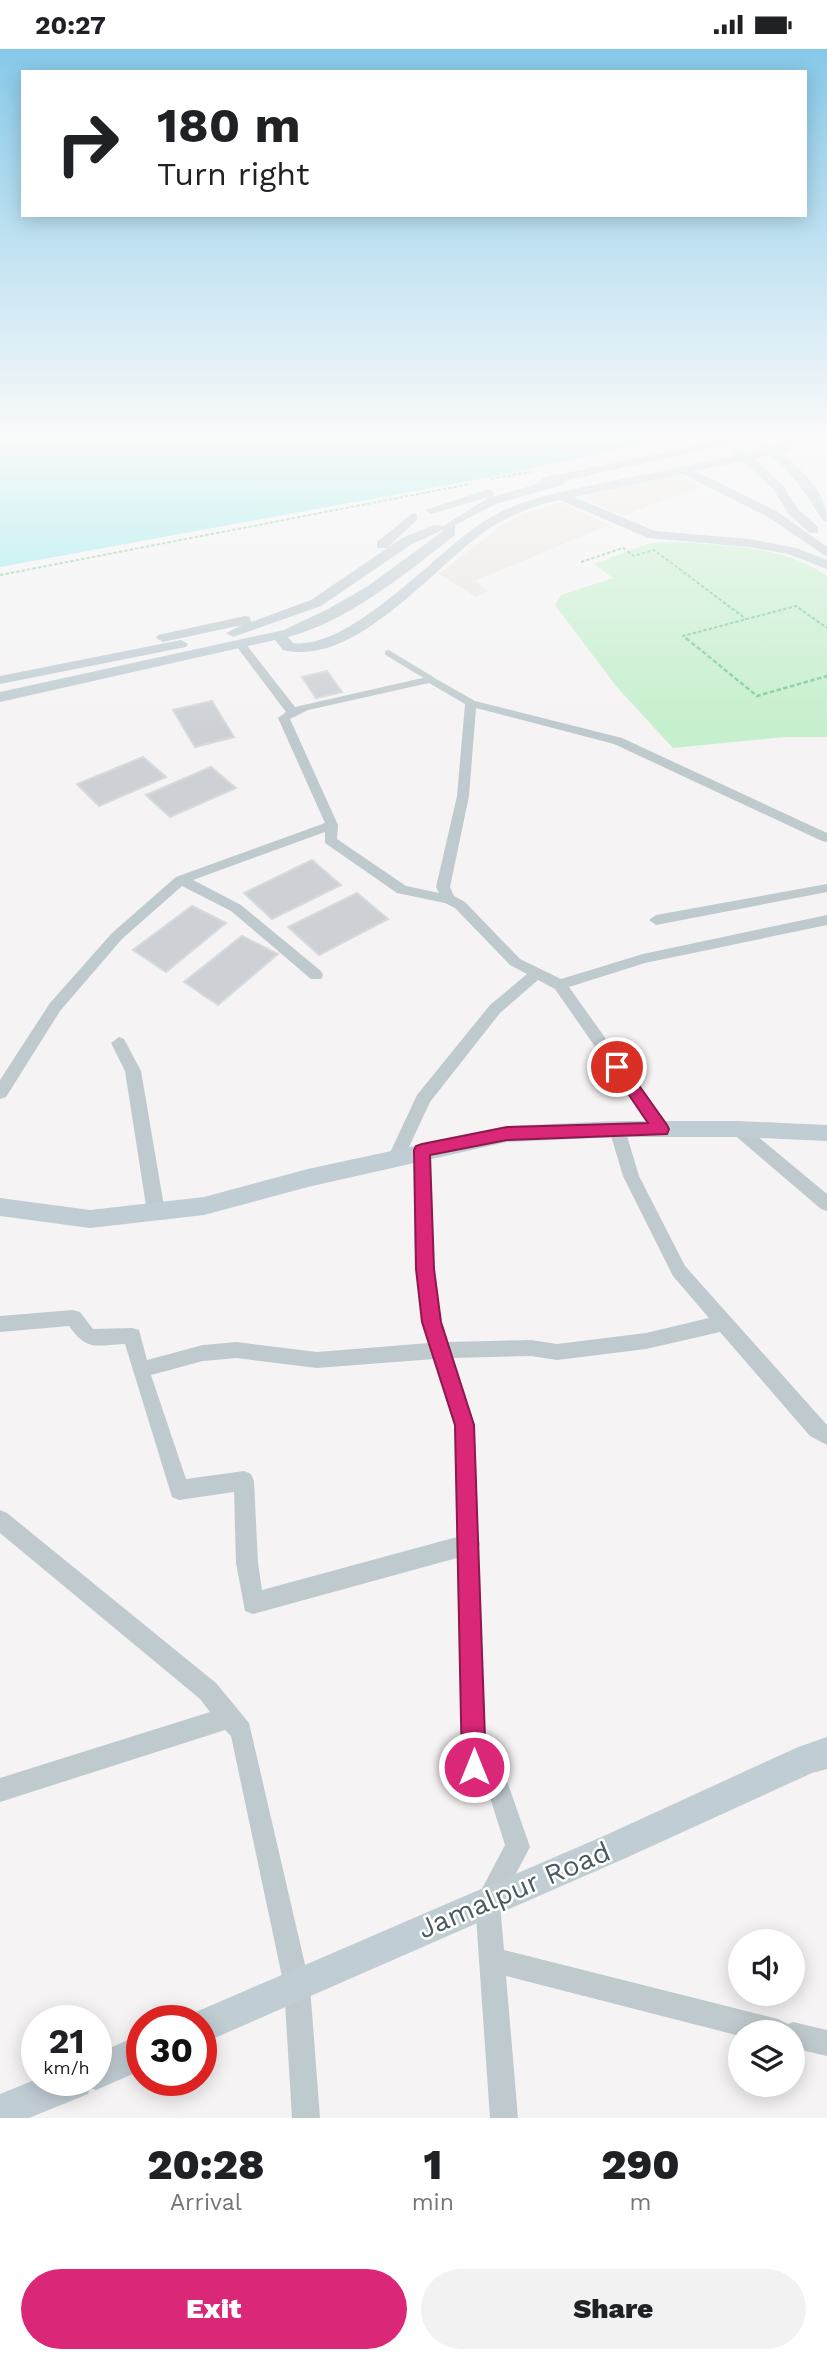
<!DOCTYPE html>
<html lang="en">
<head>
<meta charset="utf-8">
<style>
	body { margin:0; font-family:"Work Sans",sans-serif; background:#f2f2f2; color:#202124; height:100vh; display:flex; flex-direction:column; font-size:26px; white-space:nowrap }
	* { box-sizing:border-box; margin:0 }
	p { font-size:23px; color:#757577 }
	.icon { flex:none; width:38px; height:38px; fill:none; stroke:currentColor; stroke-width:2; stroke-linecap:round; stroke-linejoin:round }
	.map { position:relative; height:2069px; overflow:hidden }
	.drawer { display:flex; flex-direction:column; background:#fff; flex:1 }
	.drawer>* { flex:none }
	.top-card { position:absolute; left:21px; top:21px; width:786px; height:147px; border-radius:0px; box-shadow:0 4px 18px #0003; background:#fff; color:#202124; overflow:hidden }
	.buttons { position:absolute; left:728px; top:1880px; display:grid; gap:14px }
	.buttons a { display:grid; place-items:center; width:77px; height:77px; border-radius:50%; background:#fff; box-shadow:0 4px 18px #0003; font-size:35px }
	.speed { position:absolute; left:21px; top:1956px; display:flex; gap:14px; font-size:35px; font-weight:700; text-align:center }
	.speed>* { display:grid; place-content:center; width:91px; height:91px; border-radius:50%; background:#fff; box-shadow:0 4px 18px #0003; line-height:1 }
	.speed small { font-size:18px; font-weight:400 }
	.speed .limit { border:10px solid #d22; background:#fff; color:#111 }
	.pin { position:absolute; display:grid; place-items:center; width:60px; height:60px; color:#fff; margin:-30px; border:4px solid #fff; border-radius:50%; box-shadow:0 2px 7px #0007 }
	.me { position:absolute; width:77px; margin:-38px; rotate:0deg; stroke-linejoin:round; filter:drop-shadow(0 0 5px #0008) }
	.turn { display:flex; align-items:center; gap:24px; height:147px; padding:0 21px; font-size:32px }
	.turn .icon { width:91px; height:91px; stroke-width:2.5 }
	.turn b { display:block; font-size:49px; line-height:60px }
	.eta { display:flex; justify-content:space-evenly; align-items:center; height:119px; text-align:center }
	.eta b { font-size:42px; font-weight:800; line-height:49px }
	.action { display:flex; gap:14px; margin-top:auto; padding:14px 21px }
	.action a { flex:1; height:80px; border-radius:42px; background:#db2777; color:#fff; font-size:28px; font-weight:800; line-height:80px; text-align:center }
	.action a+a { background:#f2f2f2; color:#202124 }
	.status { display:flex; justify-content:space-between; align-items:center; height:49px; padding:0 35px; background:#fff; direction:ltr }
	.status svg { height:19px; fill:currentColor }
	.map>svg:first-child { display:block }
	.commercial { fill:#eae6e1 }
	.green { fill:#c5efcd }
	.water { fill:#94e8ea }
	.building { fill:#cdd1d5; stroke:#d7dadd; stroke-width:2 }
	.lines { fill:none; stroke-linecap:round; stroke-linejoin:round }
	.path-far1 { stroke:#7dcc97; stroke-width:2; stroke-dasharray:3.5 2; stroke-linecap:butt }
	.path { stroke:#7dcc97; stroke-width:2.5; stroke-dasharray:4.5 2.5; stroke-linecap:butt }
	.lane { stroke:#bfcace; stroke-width:6 }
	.street { fill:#bfcace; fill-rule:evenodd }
	.secondary { fill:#c0cdd3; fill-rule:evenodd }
	.route { fill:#db2777; stroke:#8e194d; stroke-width:2 }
	.labels { text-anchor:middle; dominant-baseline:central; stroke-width:5; stroke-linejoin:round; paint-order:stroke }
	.near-street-label { font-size:28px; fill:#4b5a60; stroke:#fff }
</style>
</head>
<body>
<div class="status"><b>20:27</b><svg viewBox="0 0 49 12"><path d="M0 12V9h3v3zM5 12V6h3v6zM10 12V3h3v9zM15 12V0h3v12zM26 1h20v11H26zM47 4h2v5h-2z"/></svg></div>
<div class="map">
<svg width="827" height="2069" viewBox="0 0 827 2069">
	<rect width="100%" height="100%" fill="#f5f3f3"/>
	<path class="commercial" d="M676,425L702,437L622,467L582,448Z
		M560,453L609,476L475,532L489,542L476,548L439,525L499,478L523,465Z"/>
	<path class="green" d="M676,493C728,497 783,496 827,527V688H784L673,699L616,637L555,556L561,546L613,529L594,515L650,494Z"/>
	<path class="water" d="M0,391H659L502,426L0,518Z"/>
	<path class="building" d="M327,622L342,643L316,649L302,628Z
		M212,652L234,688L195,698L173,661Z
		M143,708L166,728L99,757L77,735Z
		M211,718L236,739L170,768L146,746Z
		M312,811L341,836L272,870L244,844Z
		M357,844L388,870L319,906L288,878Z
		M192,857L226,874L166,923L133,901Z
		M242,887L278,905L218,956L184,933Z"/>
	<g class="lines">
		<path class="path-far1" d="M491,430L535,422
			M581,513L623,499L634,507L654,501L746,570
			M0,526L470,435
			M688,591L683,587L796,557L827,579"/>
		<path class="path" d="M686,589L757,647L827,627"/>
		<path class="lane" d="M388,604L431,630"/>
		<path class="street" d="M237,594H245L295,658L431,627L475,652L622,689L827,784V793L822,792L614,695L476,659L469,747L450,838L454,847L465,853L520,910L561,930L643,905L827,866V876L645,914L569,938L667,1076L669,1080L667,1084H655L555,940L538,931L500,964L430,1053L402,1113H390L388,1108L417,1046L490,956L527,925L510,916L455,859L445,854L397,844L325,794V783L193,831L241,856L321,922L323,926L321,930H311L231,862L182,837L122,890L60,962L6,1048L0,1050V1031L50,954L112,884L176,828L325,774L278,669L286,663L237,598ZM429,634L465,655L457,747L436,838L439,844L406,837L337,790L338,776L290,670L308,661Z
			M827,835V843L656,876L649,871L656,866Z
			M119,988L124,990L141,1022L165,1163L162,1168L156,1170L150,1168L147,1163L125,1022L111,994Z
			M617,1074L623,1076L625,1080L639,1127L685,1217L827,1376V1396L810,1387L720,1283L646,1300L557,1311L531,1307L453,1309L474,1376L478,1488L480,1495L478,1501L486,1712L505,1726L530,1798L500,1855L504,1901L778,1970L788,1975L793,1973L827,1981V2007L793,1999V1983H740V1987L506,1927L518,2069H490L475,1853L505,1796L488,1742L466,1726L462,1718L457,1509L253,1565L245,1562L236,1514L234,1443L179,1451L172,1448L125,1295C95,1296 88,1303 69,1277L0,1283V1267L73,1261L80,1263L93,1280L132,1279L139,1281L147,1311L203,1296L237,1293L317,1303L429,1294C410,1232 415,1165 414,1101L416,1096H428L430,1101C432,1164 428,1232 447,1293L531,1291L557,1295L646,1284L709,1269L673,1227L623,1127L609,1080L611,1076ZM237,1309L317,1319L434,1310L454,1376L457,1488L262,1541L258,1514L254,1432L251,1425L244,1422L186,1430L151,1326L203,1312Z
			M738,1074L744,1076L827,1145V1162L821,1160L732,1084L730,1080L732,1076Z
			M0,1461L7,1464L216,1634L249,1674L310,1937L320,2069H292L284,1937L231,1687L225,1681L0,1753V1729L210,1663L200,1650L0,1484Z"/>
		<path class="secondary" d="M724,391H747L564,432L563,436L496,455L455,476V486C408,523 347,573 288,588L293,594C349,601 431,509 477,477C516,449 566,442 612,432C654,424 695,415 737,406L732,401L738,398L748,404L763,401L759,397L765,394L774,399L787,391H799L788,402L781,404C803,422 827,443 827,473L823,472C806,445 795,427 770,406L754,410L783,436L797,459L818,478V484H810L788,464L774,441L743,412L695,422L778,463L827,498V508L770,469L683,425L574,448L655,482L749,490L796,499L827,511V520L788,505L749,498L648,489L560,451C536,456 511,465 490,479C434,516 357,619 283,601L275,591L0,653V643L284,581L328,560L368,537L443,482V481L412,495L321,557L233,588L226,584L242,576L163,593L156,589L158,586L245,567L250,568L251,573L311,551L402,489L434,476L443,477L488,449L541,434V429Z
			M489,440L495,444L493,447L431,465L425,461Z
			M413,464L417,465V471L387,499H377V493Z
			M181,591L188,595L186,598L0,635V627Z
			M617,1072H738L827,1076V1092L738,1088H617L507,1093L308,1138L204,1166L90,1179L0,1167V1149L90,1161L204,1148L308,1120L507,1077Z
			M827,1688V1720L812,1724L628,1808L201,1995V1972H186L189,1966L606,1786L798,1698Z
			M142,1985V2021L96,2041L90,2039L88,2045L29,2069H0V2045L37,2030L96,2032V2005Z"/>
	</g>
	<linearGradient id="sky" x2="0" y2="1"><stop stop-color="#86c9e9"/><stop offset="0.57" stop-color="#fafafa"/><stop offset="1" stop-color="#fafafa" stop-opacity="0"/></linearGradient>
	<rect width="827" height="681" fill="url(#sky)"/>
	<path class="route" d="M617,1013L623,1014L667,1076L669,1080L667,1085L507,1091L430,1106L434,1220L441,1273L474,1376L486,1718L482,1727L474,1730L466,1727L462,1718L455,1376L422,1273L416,1220L414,1101L416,1097L422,1095L507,1078L648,1074L610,1018Z"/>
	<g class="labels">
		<g class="near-street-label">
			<text transform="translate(514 1841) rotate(-23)">Jamalpur Road</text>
		</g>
	</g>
</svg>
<div class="buttons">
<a><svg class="icon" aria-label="sound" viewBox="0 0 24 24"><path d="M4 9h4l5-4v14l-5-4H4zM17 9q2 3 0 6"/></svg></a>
<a><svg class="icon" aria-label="layers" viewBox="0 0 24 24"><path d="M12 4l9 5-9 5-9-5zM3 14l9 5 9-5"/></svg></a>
</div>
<div class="speed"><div>21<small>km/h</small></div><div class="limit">30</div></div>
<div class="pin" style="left:617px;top:1018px;background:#d93025"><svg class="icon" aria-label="arrive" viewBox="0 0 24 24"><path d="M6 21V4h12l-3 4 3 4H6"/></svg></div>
<svg class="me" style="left:474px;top:1718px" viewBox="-20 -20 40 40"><circle r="17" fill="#db2777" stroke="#fff" stroke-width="3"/><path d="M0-11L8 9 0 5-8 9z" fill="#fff"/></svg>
<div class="top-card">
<div class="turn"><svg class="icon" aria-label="right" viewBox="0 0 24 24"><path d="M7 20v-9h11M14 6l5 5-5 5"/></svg><div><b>180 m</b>Turn right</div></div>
</div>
</div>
<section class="drawer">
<div class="eta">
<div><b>20:28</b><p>Arrival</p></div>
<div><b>1</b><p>min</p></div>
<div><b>290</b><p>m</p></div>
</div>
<div class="action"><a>Exit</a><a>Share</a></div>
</section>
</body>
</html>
